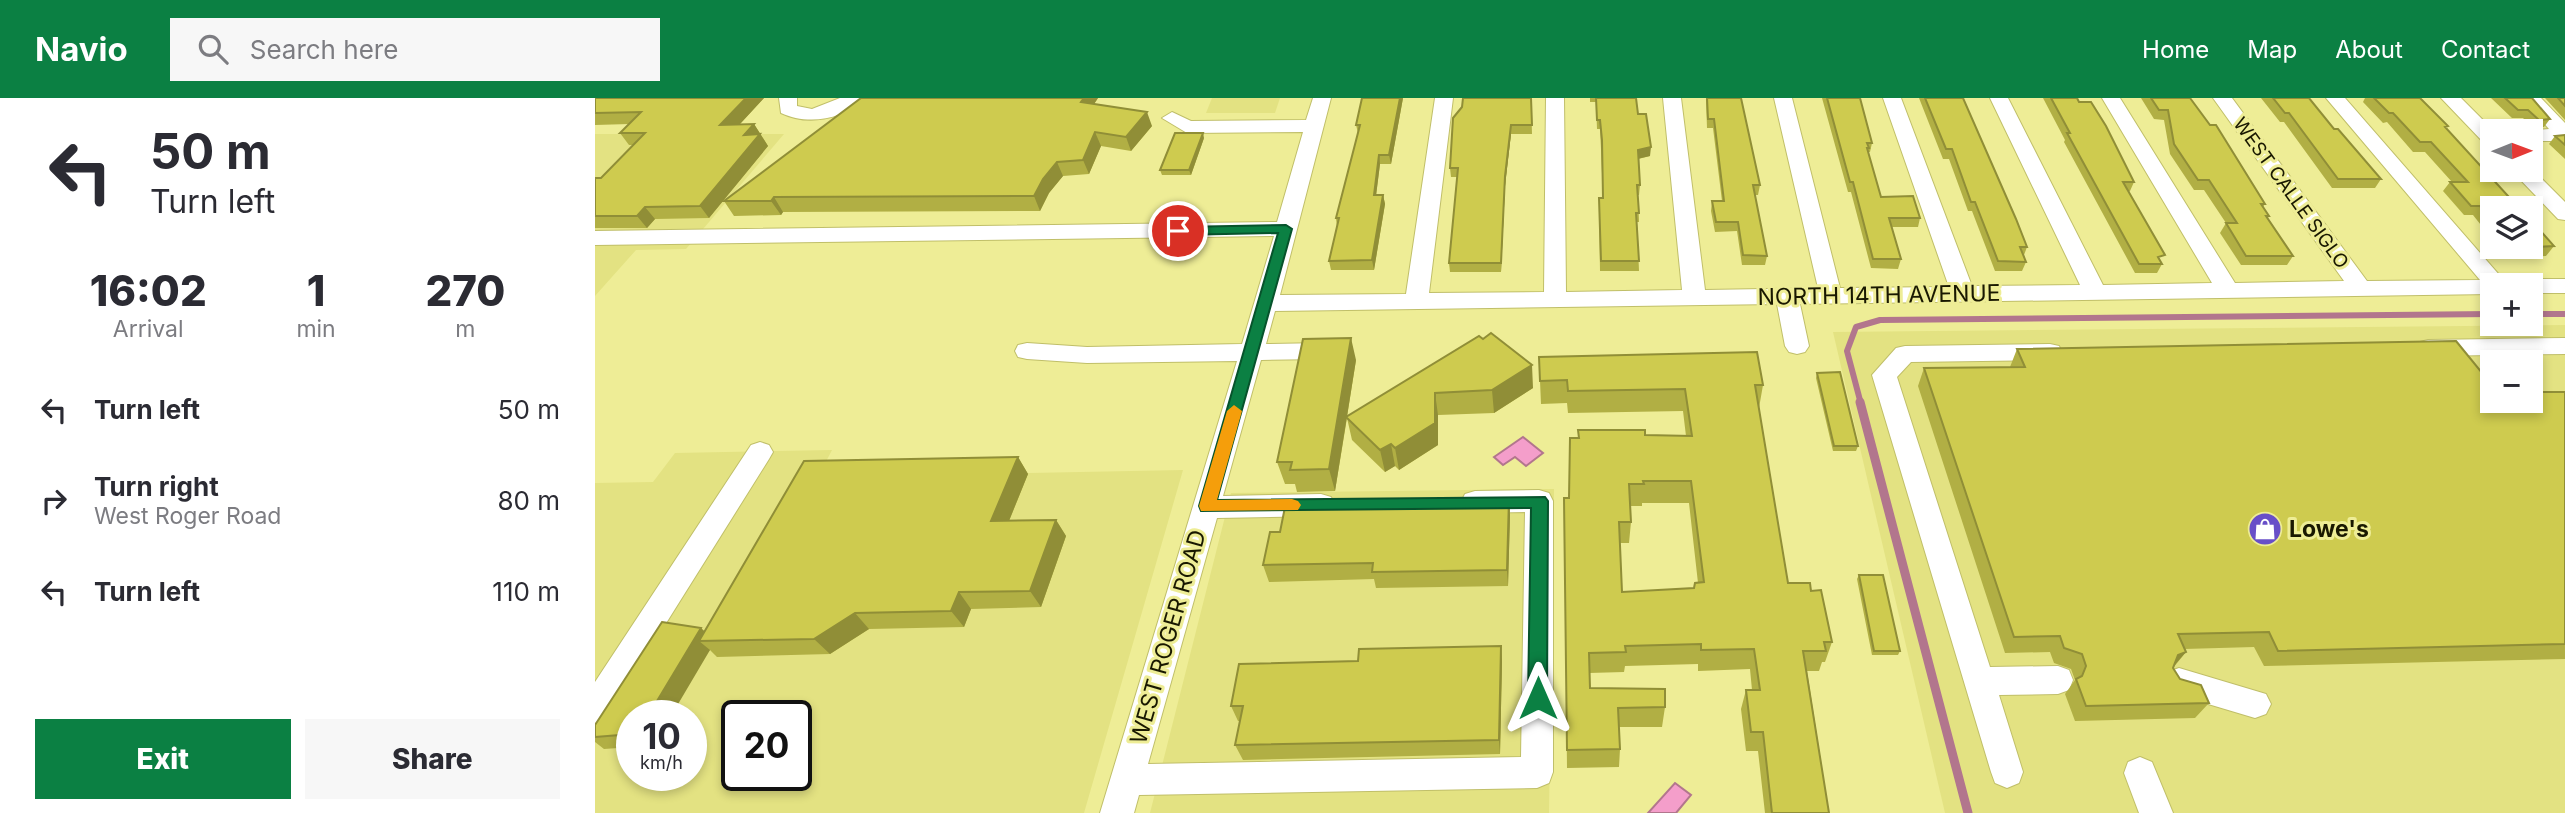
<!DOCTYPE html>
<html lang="en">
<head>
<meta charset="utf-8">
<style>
	body { margin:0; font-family:Inter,sans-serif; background:#f7f7f7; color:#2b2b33; height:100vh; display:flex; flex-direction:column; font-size:26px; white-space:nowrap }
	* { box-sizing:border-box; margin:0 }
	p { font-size:23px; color:#7c7c81 }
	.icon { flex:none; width:38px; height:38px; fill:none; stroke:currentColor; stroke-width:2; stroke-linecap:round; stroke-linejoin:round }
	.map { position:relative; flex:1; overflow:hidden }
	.side { display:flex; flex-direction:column; background:#fff; width:595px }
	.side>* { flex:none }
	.hud { background:#fff; color:#2b2b33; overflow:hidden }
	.needle { width:46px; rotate:89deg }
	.buttons { position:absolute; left:1885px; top:21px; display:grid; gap:14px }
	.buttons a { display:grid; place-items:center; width:63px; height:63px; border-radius:0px; background:#fff; box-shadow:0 4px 10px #0003; font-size:35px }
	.speed { position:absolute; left:21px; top:602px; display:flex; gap:14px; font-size:35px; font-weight:700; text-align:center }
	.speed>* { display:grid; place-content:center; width:91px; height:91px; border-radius:50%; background:#fff; box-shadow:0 4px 10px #0003; line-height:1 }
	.speed small { font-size:18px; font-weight:400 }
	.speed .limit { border:4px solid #111; border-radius:10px; background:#fff; color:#111 }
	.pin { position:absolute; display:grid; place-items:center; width:60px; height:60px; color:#fff; margin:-30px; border:4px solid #fff; border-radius:50%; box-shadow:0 2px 7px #0007 }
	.me { position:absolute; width:77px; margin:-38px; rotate:0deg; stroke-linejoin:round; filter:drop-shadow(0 0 5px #0008) }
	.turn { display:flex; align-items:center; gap:24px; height:147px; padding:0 35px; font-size:32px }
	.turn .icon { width:91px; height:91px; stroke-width:2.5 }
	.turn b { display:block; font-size:49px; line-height:60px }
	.eta { display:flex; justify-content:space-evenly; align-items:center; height:119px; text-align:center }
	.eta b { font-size:42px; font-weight:800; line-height:49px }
	.cta { display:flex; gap:14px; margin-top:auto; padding:14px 35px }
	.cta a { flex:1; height:80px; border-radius:0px; background:#0b8043; color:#fff; font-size:28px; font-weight:800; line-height:80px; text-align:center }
	.cta a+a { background:#f7f7f7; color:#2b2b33 }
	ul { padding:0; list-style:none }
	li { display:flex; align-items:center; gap:21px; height:91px; padding:0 35px }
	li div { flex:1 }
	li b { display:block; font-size:26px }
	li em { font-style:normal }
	header { display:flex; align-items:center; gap:42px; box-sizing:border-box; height:98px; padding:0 35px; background:#0b8043; color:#fff }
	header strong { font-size:33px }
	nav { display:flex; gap:38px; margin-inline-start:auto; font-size:24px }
	.search { width:490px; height:63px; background:#f7f7f7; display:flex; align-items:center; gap:18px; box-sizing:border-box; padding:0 24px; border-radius:0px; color:#7c7c81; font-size:26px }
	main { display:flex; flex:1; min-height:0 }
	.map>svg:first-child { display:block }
	.built { fill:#e3e282; fill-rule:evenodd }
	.water { fill:#f49eca; stroke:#b2768d; stroke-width:2 }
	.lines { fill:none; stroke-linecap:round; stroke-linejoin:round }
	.stream-far1 { stroke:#b2768d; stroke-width:6 }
	.stream { stroke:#b2768d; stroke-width:9 }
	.minor-casing { stroke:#c0bf69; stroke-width:2 }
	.minor { fill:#fff; fill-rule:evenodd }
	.wall { fill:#b1af44; fill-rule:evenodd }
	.shaded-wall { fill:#908e37 }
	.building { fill:#cecb4f; stroke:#908e37; stroke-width:2; fill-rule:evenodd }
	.route { fill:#0b8043; stroke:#07532c; stroke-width:2 }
	.slow { fill:#f59e0b }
	.labels { text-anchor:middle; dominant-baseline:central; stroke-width:6; stroke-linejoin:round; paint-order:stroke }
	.far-street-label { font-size:19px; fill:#191800; stroke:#eeed96 }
	.street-label { font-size:23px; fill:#191800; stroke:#eeed96 }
	.poi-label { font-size:23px; font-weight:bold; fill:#191800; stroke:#eeed96; text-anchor:start }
</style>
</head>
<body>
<header>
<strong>Navio</strong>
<div class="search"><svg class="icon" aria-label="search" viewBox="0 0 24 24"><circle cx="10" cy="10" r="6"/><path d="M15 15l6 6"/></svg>Search here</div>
<nav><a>Home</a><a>Map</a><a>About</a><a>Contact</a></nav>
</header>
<main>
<section class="side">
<div class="hud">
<div class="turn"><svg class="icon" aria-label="left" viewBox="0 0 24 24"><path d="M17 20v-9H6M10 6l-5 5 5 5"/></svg><div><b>50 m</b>Turn left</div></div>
</div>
<div class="eta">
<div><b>16:02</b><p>Arrival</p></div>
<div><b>1</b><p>min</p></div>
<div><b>270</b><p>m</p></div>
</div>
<ul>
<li><svg class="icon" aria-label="left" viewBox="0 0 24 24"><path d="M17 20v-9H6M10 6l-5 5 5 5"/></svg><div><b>Turn left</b></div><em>50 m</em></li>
<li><svg class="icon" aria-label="right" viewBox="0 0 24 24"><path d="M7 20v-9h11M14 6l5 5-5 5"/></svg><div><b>Turn right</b><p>West Roger Road</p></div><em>80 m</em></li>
<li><svg class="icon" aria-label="left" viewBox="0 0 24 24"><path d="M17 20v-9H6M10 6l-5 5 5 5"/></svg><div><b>Turn left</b></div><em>110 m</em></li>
</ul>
<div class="cta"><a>Exit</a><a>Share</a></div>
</section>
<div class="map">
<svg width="1970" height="715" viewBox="0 0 1970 715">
	<rect width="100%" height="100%" fill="#eeed96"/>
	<path class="built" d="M617,0H685L680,15H611Z
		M0,36H189L91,151L41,152L0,198Z
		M1970,227V715H1350L1238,234ZM1897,264H1936V303H1897Z
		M237,352L223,379L588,372L489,715H0V385L58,384L80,355ZM37,618H96V677H37ZM142,618H201V677H142Z
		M959,391L954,715H555L636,395Z"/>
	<path class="water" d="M928,339L948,355L931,368L920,359L908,367L899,359Z
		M1080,685L1096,697L1081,715H1053Z"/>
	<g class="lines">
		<path class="stream-far1" d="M1936,216H1970
			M1266,306L1252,253L1261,229L1285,222L1897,216"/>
		<path class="stream" d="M1265,304L1373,715"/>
		<defs>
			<path id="minor" d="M184,0H202V8L217,11L245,0H266C249,23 211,27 186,15Z
				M718,0H736L685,197L811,196L840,0H858L834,195L949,194L951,0H969L971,194L1087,192L1068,0H1086L1110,192L1223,190L1179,0H1197L1245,190L1354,189L1288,0H1306L1377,188L1485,187L1395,0H1413L1508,187L1617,185L1507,0H1525L1640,185L1749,183L1618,0H1637L1772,183L1885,182L1731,0H1750L1913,187H1897V196L1205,206L1214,248L1210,254L1202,256L1194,254L1190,248L1182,206L680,213L671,246L728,245L737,247L740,253L737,259L728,261L666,262L628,398L726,396L736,399L740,407L736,415L726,418L622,420L553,666L926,659L930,414L880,415L870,412L866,404L870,396L880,393L944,392L954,395L958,403V674L954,685L942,690L544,697L539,715H505L642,263L492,265L432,261L423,259L420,253L423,247L432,245L492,249L647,246L679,138L0,147V133L682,124L708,34L592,35L567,20L577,14L596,23L711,22Z
				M1846,0H1866L1899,33H1897V48L1890,46Z
				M1927,0H1946L1970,25V43H1936V33H1929L1954,31Z
				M1936,70L1970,104V122L1963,121L1916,72Z
				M1936,181H1970V195H1936V187H1925L1928,183Z
				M1970,240V256L1833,258L1825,256L1821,250L1825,244L1833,242Z
				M1455,246L1464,248L1467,254L1464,260L1455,262L1316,264L1302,279L1395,569L1463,568L1474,572L1478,582L1474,592L1463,596L1404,597L1428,674L1424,685L1412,690L1400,685L1396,674L1277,277L1301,250L1310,248Z
				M165,344L174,347L178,354L174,361L11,621L0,625V584L156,347Z
				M1584,570L1671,596L1676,606L1671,616L1660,620L1573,594L1568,584L1573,574Z
				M1545,659L1557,664L1578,715H1544L1529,675L1533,664Z"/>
		</defs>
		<use href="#minor" class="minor-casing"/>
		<use href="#minor" class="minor"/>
	</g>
	<path class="wall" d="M0,0H169L144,27L159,26L173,48L114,120L60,121L52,130H0V80H6L38,47H34L25,35L34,26L0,27Z
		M266,0H503L499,6L557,28L536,53L506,48L494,76L468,78L454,95L445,113L188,114L186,117L139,118L129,103Z
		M808,0L796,66H785L781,97H788L790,106L779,172H736L734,163L742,129L741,120L763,35L761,27Z
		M936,0L937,36H916L910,88L906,174H855L854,165L862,79H856L855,70L867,9Z
		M995,0H1041L1043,16L1055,58L1043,61L1045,87L1044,97H1043L1044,124H1042L1044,173H1005L1004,109L1008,100L1006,51L1005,31H1002L1001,4H995Z
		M1111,0H1146L1165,87L1163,97H1160L1172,158L1170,167H1147L1142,133L1120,134L1116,113L1117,103H1127L1118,30H1112Z
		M1227,0H1265L1277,45L1275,54H1273L1286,99L1325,120L1323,129H1297L1306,161L1303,171L1276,170L1256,94H1253Z
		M1324,0H1368L1432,149L1429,157L1431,164L1427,173H1400L1377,113H1373L1354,61H1348Z
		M1448,0H1482L1539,84L1535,93L1534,94L1567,166L1562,175H1540L1469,44L1470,42Z
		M1546,0H1595L1670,106L1668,109L1674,118L1673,120L1698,158L1692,167H1646L1625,135L1631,125L1609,92H1599L1575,56L1569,22L1559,21Z
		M1666,0H1714L1739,31L1786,81L1780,90H1737L1689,24H1685Z
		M1770,0H1825L1851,30L1897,110V141L1878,117H1869L1848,93L1855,84H1857L1830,54H1818L1792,24L1788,25L1768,4Z
		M1896,0H1937L1955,21L1949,29L1938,30L1928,20H1917Z
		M1950,0H1970V22Z
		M1970,37V61L1954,46L1960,38Z
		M609,40L596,77H567L565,72Z
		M1959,148L1951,158L1912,160L1903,149Z
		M884,238L938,290L899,315L843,317V347L804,372L800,368L790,374L757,342L752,320L740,393L702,394L700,386H690L682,364L761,262L752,319Z
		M1422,251L1897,303L1970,294V561L1669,568L1659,549L1589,551L1591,554L1578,570L1585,581L1614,605L1600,620L1480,623L1470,596L1480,582L1476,571L1459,565L1455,554L1410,555L1323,288L1329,270L1415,269Z
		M944,259L1168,287L1164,310L1193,485L1216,493L1237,544L1230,564H1227L1224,573H1212L1234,715H1170L1163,653H1151L1146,611L1151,592H1157L1155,571L1103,573V566L1030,568L1029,574L994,575L995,590L1070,609L1067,629H1024L1025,651L1024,669L972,670L969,400H974L1050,337L1091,338L1088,313L973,315L972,305L946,306ZM1047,405H1094L1103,485L1099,490L1027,494L1025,445H1034L1036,424L1035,408H1047Z
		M1222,275L1263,348L1261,353H1238L1221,280Z
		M423,359L433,376L414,423L461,422L471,438L446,509L376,511L369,529L274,531L235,556L122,559L115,552L37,618V649L9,651L0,644V627L110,533Z
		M914,400L915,417L913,488L781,490L779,481L674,484L668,467L685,434Z
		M1264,477L1305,553L1303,557H1277L1262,481Z
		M906,548L907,563L905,656L648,662L640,647L645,623H643L636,608L763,563Z"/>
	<path class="shaded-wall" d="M151,0H169L133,39L125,27Z
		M489,0H503L491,18L486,4Z
		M805,0H808L796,66L794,57Z
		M552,14L557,28L536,53L531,39Z
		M159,26L173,48L114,120L105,108L149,37Z
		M916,27V36L910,88L906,174V165L910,78Z
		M500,34L506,48L494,76L488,62Z
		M608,35L609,40L596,77L594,72Z
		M1056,49L1055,58L1042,61L1043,52Z
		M784,57L785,66L780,106L779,97Z
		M462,64L468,78L454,95L445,113L439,98L448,81Z
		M788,97L790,106L779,172L777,162Z
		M179,99L188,114L186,117L176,103Z
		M50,109L60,121L52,130L42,118Z
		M756,240L761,262L740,393L734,371Z
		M937,267L938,290L899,315L897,292Z
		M840,295L843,317V347L804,372L800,350Z
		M796,346L800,368L790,374L785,352Z
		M423,359L433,376L407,440L396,423Z
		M914,400L915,417L913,488L912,472Z
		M461,422L471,438L446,509L435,493Z
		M364,494L376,511L369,529L356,513Z
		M260,515L274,531L235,556L219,541Z
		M106,530L120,543H104L115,552L76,618H53Z
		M906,548L907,563L905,656L904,642Z
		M1591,554L1578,569L1583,557Z"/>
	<path class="building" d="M0,0H151L125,27L159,26L149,37L165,36L105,108L50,109L42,118H0V80H6L50,35H25L46,14L0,15Z
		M266,0H489L486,4L552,14L531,39L500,34L488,62L462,64L448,81L439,98L179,99L176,103H129Z
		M767,0H805L794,57H784L779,97H788L777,162L734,163L744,120H741L765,27H761Z
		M868,0H936L937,27H916L910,78L906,165H854L863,70H855L858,20L867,9Z
		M1001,0H1041L1043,16H1051L1056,49L1043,52L1045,87H1042L1044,115H1041L1044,163H1006L1004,100H1008L1007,42L1005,22H1002Z
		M1112,0H1146L1165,87H1158L1172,158L1148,157L1143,124H1121L1117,103H1129L1119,21H1113Z
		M1232,0H1265L1277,45H1272L1274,50H1272L1286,99L1318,98L1325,120H1294L1306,161H1278L1258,84H1255Z
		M1330,0H1368L1421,121L1432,149H1425L1431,164L1403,163L1380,104H1376L1357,51H1351Z
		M1456,0H1482L1484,4H1496L1511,28L1539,84H1528L1570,157L1563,159L1567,166H1544L1472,35H1475Z
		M1556,0H1595L1615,27H1621L1670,106H1666L1674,118H1671L1698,158H1651L1631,125H1642L1614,82H1603L1579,46L1573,12H1564Z
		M1678,0H1714L1739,31H1743L1786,81H1743L1694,15H1690Z
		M1779,0H1825L1853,28L1850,29L1924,110H1897V122L1885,108H1876L1855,84H1873L1836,44H1825L1798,15H1794Z
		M1910,0H1937L1955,21L1944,22L1933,12H1923Z
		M1963,0H1970V8Z
		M580,35H608L594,72H565Z
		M1970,37V47L1960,38Z
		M1936,122L1959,148L1920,150L1919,149H1936Z
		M896,235L937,267L897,292L840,295V325L800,350L796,346L785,352L751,319L884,238L888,241Z
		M756,240L734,371L695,372L697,364H682L708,241Z
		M1861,243L1897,287V303H1936V294H1970V546L1683,553L1674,534L1583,536L1591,554L1583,557L1578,570L1585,581L1606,587L1614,605L1491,608L1481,581L1487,578L1491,568L1487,556L1469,550L1465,538L1419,539L1329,270L1430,269L1422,251Z
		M1162,254L1168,287H1160L1193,485H1215L1216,493L1226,492L1237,544H1229L1231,553H1208L1234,715H1177L1168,634H1156L1151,592H1165L1159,551L1106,552V546L1030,548L1031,554L994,555L995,590L1070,591V609L1023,610L1025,651L972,652L969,400H974L975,340H984L983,332H1050V337L1097,338L1090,291L973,293L972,282L945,283L944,259ZM1048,383H1096L1109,484L1100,485L1099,490L1027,494L1024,424H1036L1034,386H1049Z
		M1245,274L1263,348H1239L1222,275Z
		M423,359L396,423L461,422L435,493L364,494L356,513L260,515L219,541L104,543L209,363Z
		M914,400L912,472L777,474L778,465L668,467L675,434H685L691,404Z
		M1264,477H1288L1305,553H1279Z
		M67,524L106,530L53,618H37V636L0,639V627Z
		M906,548L904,642L640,647L648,608H636L644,566L763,563L764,551Z"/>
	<path class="route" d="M691,127L697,131L622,402L950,399L953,403L952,600L950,606L943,608L936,606L933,600L936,410L606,413L604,408L683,135L583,137L577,133L583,129Z"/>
	<path class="slow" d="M639,307L647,313L622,402L697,401L703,403L706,407L703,412L606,413L604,408L632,313Z"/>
	<defs>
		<symbol id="shop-disc" viewBox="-11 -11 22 22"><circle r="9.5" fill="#684fc8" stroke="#eeed96"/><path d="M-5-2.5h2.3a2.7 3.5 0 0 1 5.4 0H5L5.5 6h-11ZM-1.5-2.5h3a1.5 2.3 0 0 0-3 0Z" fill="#fff"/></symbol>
	</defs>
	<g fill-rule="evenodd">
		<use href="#shop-disc" x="1651" y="412" width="38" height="38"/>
	</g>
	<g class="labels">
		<g class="far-street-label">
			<text transform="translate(1696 95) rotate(54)">WEST CALLE SIGLO</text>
		</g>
		<g class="street-label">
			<text transform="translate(1284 197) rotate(-1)">NORTH 14TH AVENUE</text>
			<text transform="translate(573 539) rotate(-74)">WEST ROGER ROAD</text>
		</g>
		<g class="poi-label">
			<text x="1694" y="431">Lowe's</text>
		</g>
	</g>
</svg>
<div class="buttons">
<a><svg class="needle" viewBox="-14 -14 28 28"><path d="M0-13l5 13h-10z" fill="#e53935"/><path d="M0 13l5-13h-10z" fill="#7c7c81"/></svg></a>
<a><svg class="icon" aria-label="layers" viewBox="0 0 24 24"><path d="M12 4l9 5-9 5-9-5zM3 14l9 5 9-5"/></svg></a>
<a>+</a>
<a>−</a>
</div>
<div class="speed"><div>10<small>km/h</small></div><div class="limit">20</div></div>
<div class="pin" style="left:583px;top:133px;background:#d93025"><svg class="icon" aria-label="arrive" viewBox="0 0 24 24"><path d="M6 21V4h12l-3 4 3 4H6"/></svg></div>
<svg class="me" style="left:943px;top:600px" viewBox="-20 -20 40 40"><path d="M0-17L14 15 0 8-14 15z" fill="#0b8043" stroke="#fff" stroke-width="4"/></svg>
</div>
</main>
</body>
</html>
